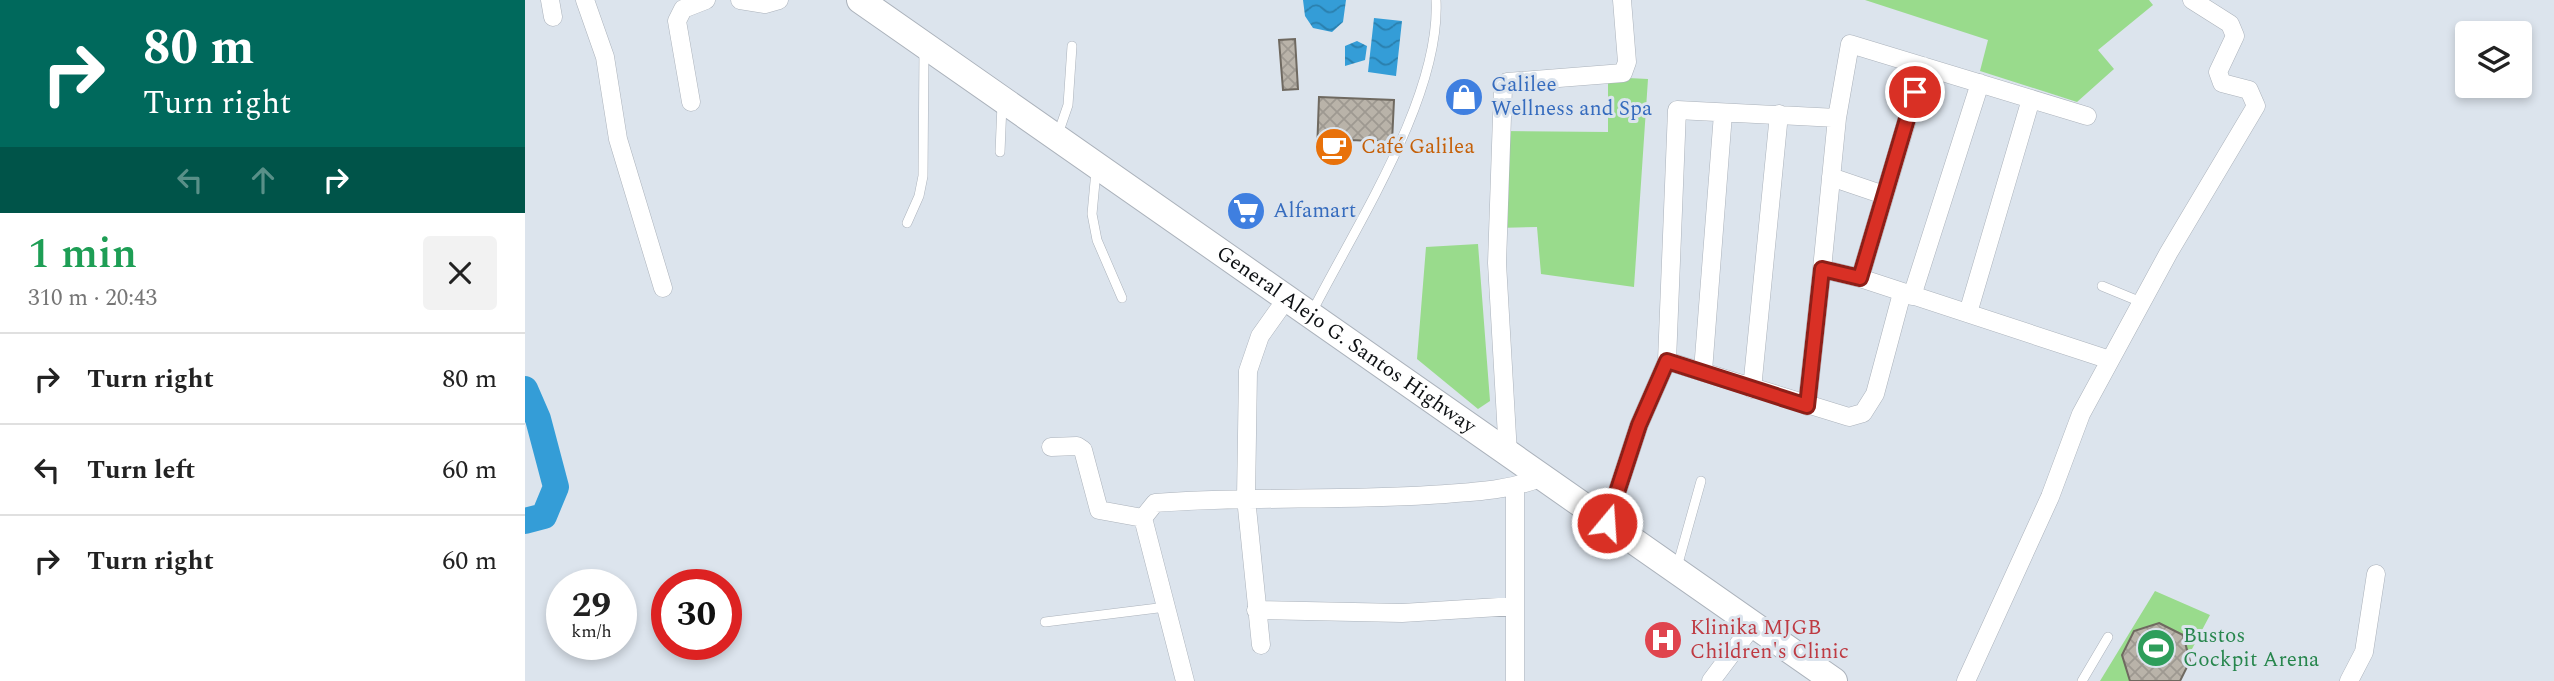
<!DOCTYPE html>
<html lang="en">
<head>
<meta charset="utf-8">
<style>
	body { margin:0; font-family:Spectral,serif; background:#f2f2f2; color:#222; height:100vh; display:flex; flex-direction:column; font-size:26px; white-space:nowrap }
	* { box-sizing:border-box; margin:0 }
	p { font-size:23px; color:#767676 }
	.icon { flex:none; width:38px; height:38px; fill:none; stroke:currentColor; stroke-width:2; stroke-linecap:round; stroke-linejoin:round }
	.map { position:relative; flex:1; overflow:hidden }
	.drawer { display:flex; flex-direction:column; background:#fff; width:525px }
	.drawer>* { flex:none }
	.top-card { background:#00695c; color:#fff; overflow:hidden }
	.controls { position:absolute; left:1930px; top:21px; display:grid; gap:14px }
	.controls a { display:grid; place-items:center; width:77px; height:77px; border-radius:7px; background:#fff; box-shadow:0 4px 10px #0003; font-size:35px }
	.speed { position:absolute; left:21px; top:569px; display:flex; gap:14px; font-size:35px; font-weight:700; text-align:center }
	.speed>* { display:grid; place-content:center; width:91px; height:91px; border-radius:50%; background:#fff; box-shadow:0 4px 10px #0003; line-height:1 }
	.speed small { font-size:18px; font-weight:400 }
	.speed .limit { border:10px solid #d22; background:#fff; color:#111 }
	.pin { position:absolute; display:grid; place-items:center; width:60px; height:60px; color:#fff; margin:-30px; border:4px solid #fff; border-radius:50%; box-shadow:0 2px 7px #0007 }
	.me { position:absolute; width:77px; margin:-38px; rotate:18deg; stroke-linejoin:round; filter:drop-shadow(0 0 5px #0008) }
	.turn { display:flex; align-items:center; gap:24px; height:147px; padding:0 28px; font-size:32px }
	.turn .icon { width:91px; height:91px; stroke-width:2.5 }
	.turn b { display:block; font-size:49px; line-height:60px }
	.lanes { display:flex; align-items:center; height:66px; padding:0 28px; background:#0003; justify-content:center; gap:35px; direction:ltr }
	.lanes .off { opacity:.35 }
	.round { display:grid; place-items:center; flex:none; width:74px; height:74px; border-radius:7px; background:#f2f2f2 }
	.summary { display:flex; align-items:center; justify-content:space-between; height:119px; padding:0 28px }
	h1 { font-size:42px; font-weight:600; line-height:52px; color:#1e9e55 }
	ul { padding:0; list-style:none }
	li { display:flex; align-items:center; gap:21px; height:91px; padding:0 28px; border-top:2px solid #e0e0e0 }
	li div { flex:1 }
	li b { display:block; font-size:26px }
	li em { font-style:normal }
	main { display:flex; flex:1; min-height:0 }
	.map>svg:first-child { display:block }
	.green { fill:#99db8c }
	.water { fill:url(#water-waves) }
	.lines { fill:none; stroke-linecap:round; stroke-linejoin:round }
	.river { stroke:#349dd7; stroke-width:26 }
	.building { fill:url(#building-cross-hatch); stroke:#6f6960; stroke-width:2 }
	.service-casing { stroke:#abb2bb; stroke-width:10 }
	.minor-casing { stroke:#abb2bb; stroke-width:19 }
	.secondary-casing { stroke:#abb2bb; stroke-width:28 }
	.service { stroke:#fff; stroke-width:9 }
	.minor { stroke:#fff; stroke-width:18 }
	.secondary { stroke:#fff; stroke-width:26 }
	.route-casing { stroke:#8d1f18; stroke-width:18 }
	.route { stroke:#d93025; stroke-width:12 }
	.labels { text-anchor:middle; dominant-baseline:central; stroke-width:6; stroke-linejoin:round; paint-order:stroke }
	.shop-label { font-size:21px; fill:#366cbe; stroke:#dce4ed; text-anchor:start }
	.food-label { font-size:21px; fill:#c56008; stroke:#dce4ed; text-anchor:start }
	.street-label { font-size:21px; fill:#0d1013; stroke:#dce4ed }
	.health-label { font-size:21px; fill:#be3a42; stroke:#dce4ed; text-anchor:start }
	.leisure-label { font-size:21px; fill:#27864d; stroke:#dce4ed; text-anchor:start }
</style>
</head>
<body>
<main>
<section class="drawer">
<div class="top-card">
<div class="turn"><svg class="icon" aria-label="right" viewBox="0 0 24 24"><path d="M7 20v-9h11M14 6l5 5-5 5"/></svg><div><b>80 m</b>Turn right</div></div>
<div class="lanes"><svg class="icon off" aria-label="left" viewBox="0 0 24 24"><path d="M17 20v-9H6M10 6l-5 5 5 5"/></svg><svg class="icon off" aria-label="ahead" viewBox="0 0 24 24"><path d="M12 20V5M6 11l6-6 6 6"/></svg><svg class="icon" aria-label="right" viewBox="0 0 24 24"><path d="M7 20v-9h11M14 6l5 5-5 5"/></svg></div>
</div>
<div class="summary"><div><h1>1 min</h1><p>310 m · 20:43</p></div><a class="round"><svg class="icon" aria-label="close" viewBox="0 0 24 24"><path d="M6 6l12 12M18 6L6 18"/></svg></a></div>
<ul>
<li><svg class="icon" aria-label="right" viewBox="0 0 24 24"><path d="M7 20v-9h11M14 6l5 5-5 5"/></svg><div><b>Turn right</b></div><em>80 m</em></li>
<li><svg class="icon" aria-label="left" viewBox="0 0 24 24"><path d="M17 20v-9H6M10 6l-5 5 5 5"/></svg><div><b>Turn left</b></div><em>60 m</em></li>
<li><svg class="icon" aria-label="right" viewBox="0 0 24 24"><path d="M7 20v-9h11M14 6l5 5-5 5"/></svg><div><b>Turn right</b></div><em>60 m</em></li>
</ul>
</section>
<div class="map">
<svg width="2029" height="681" viewBox="0 0 2029 681">
	<defs>
		<pattern id="water-waves" width="16" height="10" patternUnits="userSpaceOnUse" patternTransform="scale(1.75)"><rect width="16" height="10" fill="#349dd7"/><path d="M0 5q4-4 8 0t8 0" fill="none" stroke="#2a7fad"/></pattern>
		<pattern id="building-cross-hatch" width="8" height="8" patternUnits="userSpaceOnUse" patternTransform="scale(1.75)"><rect width="8" height="8" fill="#b9b3a9"/><path d="M0 0l8 8M0 8l8-8" fill="none" stroke="#9e9991"/></pattern>
	</defs>
	<rect width="100%" height="100%" fill="#dce4ed"/>
	<path class="green" d="M1340,0H1624L1628,5L1573,50L1589,69L1552,102L1455,71L1463,40Z
		M1083,77L1123,79L1109,287L1016,274L1012,227L971,228L975,131L1083,132Z
		M953,244L965,401L953,409L892,359L901,247Z
		M1630,591L1685,615L1650,681H1575Z"/>
	<path class="water" d="M778,0H821L818,22L807,32L788,28L780,16Z
		M849,18L877,21L871,76L843,72Z
		M832,41L842,46L840,60L820,66V46Z"/>
	<g class="lines">
		<path class="river" d="M0,389L13,419L31,487L19,516L0,521"/>
	</g>
	<path class="building" d="M770,39L773,89L758,90L754,40Z
		M794,97L869,100L867,142L826,140L825,153L792,152Z
		M1634,623L1658,635L1665,661L1655,681H1605L1597,655L1609,631Z"/>
	<g class="lines">
		<defs>
			<path id="service" d="M533,134L543,105L547,46
				M475,152L477,104
				M571,171L567,214L572,240L597,298
				M382,223L394,196L398,176L399,50
				M1577,286L1616,302
				M786,314C830,227 916,97 911,0
				M1152,567L1176,481
				M520,622L641,607
				M1557,681L1583,637"/>
			<path id="minor" d="M25,0L28,17
				M60,0L80,57L93,139L138,288
				M215,0L240,4L254,0
				M166,102L152,21L158,9L181,0
				M1562,116L1325,44L1312,118L1297,269L1335,278L1585,360
				M1306,177L1359,195
				M1335,278L1398,66
				M1387,296L1455,83
				M1443,313L1506,99
				M1142,361L1324,417L1338,413L1350,394L1377,293
				M1178,371L1198,114
				M1227,389L1254,114
				M1282,406L1297,269
				M526,447L552,446L558,450L574,510L618,518
				M983,454L972,263L978,87L982,82L1098,73L1102,62L1097,0
				M1082,523L1114,425L1142,361L1152,110L1312,118
				M731,610L877,613L990,606
				M736,645L721,498L723,371L735,336L762,298
				M660,681L618,518L630,503C722,496 813,501 904,495C943,492 979,492 1015,478
				M990,681V487
				M1186,681L1228,625
				M1441,681L1525,497L1556,414L1644,252L1731,106L1724,90L1697,83L1693,72L1710,36L1705,24L1667,0
				M1824,681L1839,652L1851,574"/>
			<g id="secondary">
				<path id="s1" d="M335,0L1309,681"/>
			</g>
		</defs>
		<use href="#service" class="service-casing"/>
		<use href="#minor" class="minor-casing"/>
		<use href="#secondary" class="secondary-casing"/>
		<use href="#service" class="service"/>
		<use href="#minor" class="minor"/>
		<use href="#secondary" class="secondary"/>
	</g>
	<g class="lines">
		<defs>
			<path id="route" d="M1082,523L1114,425L1142,361L1282,406L1297,269L1335,278L1390,92"/>
		</defs>
		<use href="#route" class="route-casing"/>
		<use href="#route" class="route"/>
	</g>
	<defs>
		<symbol id="shop-disc" viewBox="-11 -11 22 22"><circle r="9.5" fill="#3f7fe0" stroke="#dce4ed"/><path d="M-5-2.5h2.3a2.7 3.5 0 0 1 5.4 0H5L5.5 6h-11ZM-1.5-2.5h3a1.5 2.3 0 0 0-3 0Z" fill="#fff"/></symbol>
		<symbol id="cafe-disc" viewBox="-11 -11 22 22"><circle r="9.5" fill="#e8710a" stroke="#dce4ed"/><path d="M-5.5-4.5H6V0H3Q3 3.5 0 3.5H-2.5Q-5.5 3.5-5.5 0ZM3-3.2v2h1.7v-2ZM-6 4.5H4V6H-6Z" fill="#fff"/></symbol>
		<symbol id="supermarket-disc" viewBox="-11 -11 22 22"><circle r="9.5" fill="#3f7fe0" stroke="#dce4ed"/><path d="M-6-5.5h2.5l.6 2H6L4.5 2H-2.5L-4.4-4H-6ZM-1.5 3.2a1.3 1.3 0 1 0 .1 0ZM3 3.2a1.3 1.3 0 1 0 .1 0Z" fill="#fff"/></symbol>
		<symbol id="hospital-disc" viewBox="-11 -11 22 22"><circle r="9.5" fill="#e0444e" stroke="#dce4ed"/><path d="M-5-5h3v3.5h4V-5h3V5h-3V1.5h-4V5h-3Z" fill="#fff"/></symbol>
		<symbol id="stadium-disc" viewBox="-11 -11 22 22"><circle r="9.5" fill="#2e9e5b" stroke="#dce4ed"/><path d="M0-5a6.5 5 0 1 0 0 10a6.5 5 0 1 0 0-10ZM-3.5-1.8h7v3.6h-7Z" fill="#fff"/></symbol>
	</defs>
	<g fill-rule="evenodd">
		<use href="#shop-disc" x="917" y="75" width="44" height="44"/>
		<use href="#cafe-disc" x="787" y="125" width="44" height="44"/>
		<use href="#supermarket-disc" x="699" y="189" width="44" height="44"/>
		<use href="#hospital-disc" x="1116" y="618" width="44" height="44"/>
		<use href="#stadium-disc" x="1609" y="626" width="44" height="44"/>
	</g>
	<g class="labels">
		<g class="shop-label">
			<text x="966" y="85">Galilee<tspan x="966" dy="24">Wellness and Spa</tspan></text>
			<text x="748" y="211">Alfamart</text>
		</g>
		<g class="food-label">
			<text x="836" y="147">Café Galilea</text>
		</g>
		<g class="street-label">
			<text stroke="none"><textPath href="#s1" startOffset="593">General Alejo G. Santos Highway</textPath></text>
		</g>
		<g class="health-label">
			<text x="1165" y="628">Klinika MJGB<tspan x="1165" dy="24">Children's Clinic</tspan></text>
		</g>
		<g class="leisure-label">
			<text x="1658" y="636">Bustos<tspan x="1658" dy="24">Cockpit Arena</tspan></text>
		</g>
	</g>
</svg>
<div class="controls">
<a><svg class="icon" aria-label="layers" viewBox="0 0 24 24"><path d="M12 4l9 5-9 5-9-5zM3 14l9 5 9-5"/></svg></a>
</div>
<div class="speed"><div>29<small>km/h</small></div><div class="limit">30</div></div>
<div class="pin" style="left:1390px;top:92px;background:#d93025"><svg class="icon" aria-label="arrive" viewBox="0 0 24 24"><path d="M6 21V4h12l-3 4 3 4H6"/></svg></div>
<svg class="me" style="left:1082px;top:523px" viewBox="-20 -20 40 40"><circle r="17" fill="#d93025" stroke="#fff" stroke-width="3"/><path d="M0-11L8 9 0 5-8 9z" fill="#fff"/></svg>
</div>
</main>
</body>
</html>
